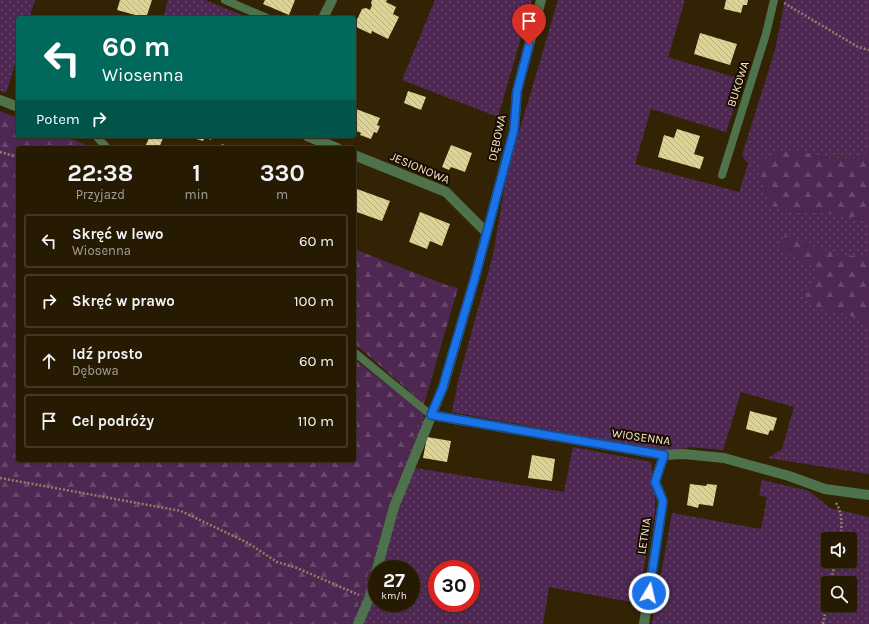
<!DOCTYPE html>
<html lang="pl">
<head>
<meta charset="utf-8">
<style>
	body { margin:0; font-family:Karla,sans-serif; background:#322712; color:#f1f3f6; height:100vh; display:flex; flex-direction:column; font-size:15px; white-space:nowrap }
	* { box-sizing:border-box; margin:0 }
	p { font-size:13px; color:#a4a19a }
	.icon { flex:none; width:22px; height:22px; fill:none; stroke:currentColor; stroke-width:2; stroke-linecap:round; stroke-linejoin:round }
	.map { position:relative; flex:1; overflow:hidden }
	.details { position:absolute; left:16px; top:146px; width:340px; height:316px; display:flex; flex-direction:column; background:#261a03; border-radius:4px; box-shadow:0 1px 3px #0004,0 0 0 1px #423825 }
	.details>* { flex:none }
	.hud { position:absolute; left:16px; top:16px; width:340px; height:122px; border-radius:4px; box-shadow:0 1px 3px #0004,0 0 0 1px #423825; background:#00695c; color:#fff; overflow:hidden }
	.controls { position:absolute; left:821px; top:532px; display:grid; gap:8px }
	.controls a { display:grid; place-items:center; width:36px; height:36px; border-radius:4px; background:#261a03; box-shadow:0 1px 3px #0004,0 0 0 1px #423825; font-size:20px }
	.speed { position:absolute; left:368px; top:560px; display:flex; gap:8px; font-size:20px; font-weight:700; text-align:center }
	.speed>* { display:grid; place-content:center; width:52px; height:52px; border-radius:50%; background:#261a03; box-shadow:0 1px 3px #0004,0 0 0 1px #423825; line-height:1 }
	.speed small { font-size:10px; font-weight:400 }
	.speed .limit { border:6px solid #d22; background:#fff; color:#111 }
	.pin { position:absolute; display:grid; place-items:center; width:34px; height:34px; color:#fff; margin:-41px -17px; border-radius:50% 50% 50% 0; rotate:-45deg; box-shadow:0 0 4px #0007 }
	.pin .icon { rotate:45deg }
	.me { position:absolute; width:44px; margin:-22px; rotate:9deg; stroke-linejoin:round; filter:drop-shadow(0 0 3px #0008) }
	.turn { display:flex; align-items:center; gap:14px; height:84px; padding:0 20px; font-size:18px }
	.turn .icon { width:52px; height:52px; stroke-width:2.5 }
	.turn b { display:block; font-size:28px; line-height:34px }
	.then { display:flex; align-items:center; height:38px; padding:0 20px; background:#0003; gap:8px; font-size:15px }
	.eta { display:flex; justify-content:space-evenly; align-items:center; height:68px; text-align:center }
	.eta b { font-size:24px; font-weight:700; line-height:28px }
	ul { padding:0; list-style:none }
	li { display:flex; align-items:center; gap:12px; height:54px; margin:0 8px 6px; padding:0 12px; border:2px solid #423825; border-radius:4px }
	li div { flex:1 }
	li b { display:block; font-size:15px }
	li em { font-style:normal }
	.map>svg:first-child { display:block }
	.grass { fill:url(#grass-dots); fill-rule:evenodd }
	.forest { fill:url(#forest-firs) }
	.building { fill:url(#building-back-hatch) }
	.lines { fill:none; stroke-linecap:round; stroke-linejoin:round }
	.path { stroke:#908062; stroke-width:2.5; stroke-dasharray:2 2; stroke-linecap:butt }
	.service { stroke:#4e724b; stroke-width:8 }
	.minor { stroke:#4e724b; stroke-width:10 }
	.route-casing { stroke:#114b97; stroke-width:10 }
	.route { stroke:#1a73e8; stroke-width:7 }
	.labels { text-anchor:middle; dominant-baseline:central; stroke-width:4; stroke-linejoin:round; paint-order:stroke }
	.street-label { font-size:12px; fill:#f5e5c8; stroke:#170c00 }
</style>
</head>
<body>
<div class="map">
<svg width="869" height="624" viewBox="0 0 869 624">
	<defs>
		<pattern id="grass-dots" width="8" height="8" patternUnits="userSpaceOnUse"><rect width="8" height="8" fill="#4e2853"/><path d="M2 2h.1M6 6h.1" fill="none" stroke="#68476a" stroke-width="1.8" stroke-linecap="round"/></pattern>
		<pattern id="forest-firs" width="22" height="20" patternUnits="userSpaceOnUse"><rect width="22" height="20" fill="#4e2853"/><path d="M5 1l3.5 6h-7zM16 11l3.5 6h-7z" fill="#68476a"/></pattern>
		<pattern id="building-back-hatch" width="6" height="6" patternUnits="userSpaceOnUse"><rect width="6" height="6" fill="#dbd494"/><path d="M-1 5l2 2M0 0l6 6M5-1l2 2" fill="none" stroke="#b7b07e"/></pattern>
	</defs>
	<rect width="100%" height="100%" fill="#322304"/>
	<path class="grass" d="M0,0H35L29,18H18V55L6,93L0,91Z
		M168,0H205L249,18H163Z
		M435,0H532L498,117L402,80Z
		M558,0H685L668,57L743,80L726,132L651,109L635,164L739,192L748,164L742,155L775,50L785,0H869V153C851,163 821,158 803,152L758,173L764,183L768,204C785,214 804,210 823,212C839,214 854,218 869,222V474L768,458L782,449L794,407L741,392L723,450L689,447L669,452L452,412L458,381L493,255L507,173Z
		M422,411L424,418L415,468L564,492L573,447L651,462L655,499V511L637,603L549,587L543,624H351ZM377,569H411V603H377ZM437,569H471V603H437Z
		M762,480L809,491L830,508L869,517V624H652L672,513L761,529L767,497L759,495ZM828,539H850V561H828ZM828,583H850V605H828Z"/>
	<path class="forest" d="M0,111L18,118V136H64L94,148H18V460H354V359L422,411L351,624H0Z
		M783,150C789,150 796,150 802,151C807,152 812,155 817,156C830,160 857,160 869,153V222C854,218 839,214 823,212C804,210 785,214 768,204L764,183L758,173L760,161Z
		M784,235C814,247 836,256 869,257L868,323L848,315L818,309L806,296L819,271L780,248Z
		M354,249L446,285L458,288L424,404L354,343Z"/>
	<path class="building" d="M120,0H152L146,18L117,10Z
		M265,0H295L289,15L263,4Z
		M372,0H387L386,2L396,7L393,14L399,17L388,39L372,31L371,34L354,26L362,9L366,8L370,10L372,5L371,3Z
		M726,0H748L747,5H743L741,13L724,9Z
		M700,33L737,44L730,65L694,54Z
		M408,91L426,97L421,110L404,103Z
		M356,109L380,118L377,125L380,126L377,133L374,132L371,139L360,135L361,133L354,130V114Z
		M677,129L700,136L694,154L704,157L700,169L658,157L664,135L674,138Z
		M150,136H159L163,138L159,148L145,147Z
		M194,136H212L211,140L205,137L203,141L193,138Z
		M222,144L231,148H220Z
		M451,145L472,153L465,172L451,167L449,170L442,167Z
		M357,189L390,201L382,221L354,211V198Z
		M420,212L450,224L442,246L430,241L427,249L409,242Z
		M750,411L777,418L773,431L770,430L768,435L746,429Z
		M427,437L451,441L447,462L423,458Z
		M532,455L555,459L552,481L528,478Z
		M690,484L706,486L707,484L717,485L713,506L699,504L698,508L687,505Z"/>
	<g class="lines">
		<path class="path" d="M784,3L858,47L869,50
			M0,152L18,157
			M0,478L181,511L248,543L277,562L297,568L359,595
			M836,503C843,514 842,527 840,539
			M831,583L835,561
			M823,624L828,597"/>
		<path class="service" d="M225,0L267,18
			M96,136L107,148
			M722,175L766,34L774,0
			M354,352L431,415"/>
		<path class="minor" d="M323,18L332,0
			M0,100L18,107
			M307,136L337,148
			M354,155L446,192L486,232
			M431,415L664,455L684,454L724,458L789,476L825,489L869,495
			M377,569L394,507L443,387L474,281L514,130L517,91L541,0
			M358,624L369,599L377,570
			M644,624L663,501L655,482L664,455"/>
	</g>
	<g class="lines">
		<defs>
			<path id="route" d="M529,45L517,91L514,130L474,281L447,372L443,387L431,415L664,455L655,482L663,501L649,593"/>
		</defs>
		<use href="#route" class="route-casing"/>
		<use href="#route" class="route"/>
	</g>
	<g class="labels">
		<g class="street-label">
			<text transform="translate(738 84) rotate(-72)">BUKOWA</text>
			<text transform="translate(497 138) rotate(-78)">DĘBOWA</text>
			<text transform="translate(420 168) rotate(23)">JESIONOWA</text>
			<text transform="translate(641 437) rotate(8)">WIOSENNA</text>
			<text transform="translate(644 536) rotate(-81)">LETNIA</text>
		</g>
	</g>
</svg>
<div class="controls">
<a><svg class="icon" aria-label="sound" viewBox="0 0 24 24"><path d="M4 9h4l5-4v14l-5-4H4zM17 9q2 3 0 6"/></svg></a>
<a><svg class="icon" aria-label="search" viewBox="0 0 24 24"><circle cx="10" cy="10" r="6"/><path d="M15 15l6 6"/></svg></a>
</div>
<div class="speed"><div>27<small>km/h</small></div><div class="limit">30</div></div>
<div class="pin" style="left:529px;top:45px;background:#d93025"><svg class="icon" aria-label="arrive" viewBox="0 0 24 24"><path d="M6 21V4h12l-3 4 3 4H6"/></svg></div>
<svg class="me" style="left:649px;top:593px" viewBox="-20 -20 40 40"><circle r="17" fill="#1a73e8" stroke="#fff" stroke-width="3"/><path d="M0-11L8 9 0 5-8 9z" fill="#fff"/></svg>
<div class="hud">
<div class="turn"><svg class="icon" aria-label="left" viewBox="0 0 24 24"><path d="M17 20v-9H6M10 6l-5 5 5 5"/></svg><div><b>60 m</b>Wiosenna</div></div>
<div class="then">Potem<svg class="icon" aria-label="right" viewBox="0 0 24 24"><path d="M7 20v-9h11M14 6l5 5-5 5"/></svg></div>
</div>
<section class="details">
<div class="eta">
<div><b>22:38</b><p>Przyjazd</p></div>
<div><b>1</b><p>min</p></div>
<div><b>330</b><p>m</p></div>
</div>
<ul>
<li><svg class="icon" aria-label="left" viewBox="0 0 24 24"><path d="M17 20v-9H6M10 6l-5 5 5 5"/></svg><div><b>Skręć w lewo</b><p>Wiosenna</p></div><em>60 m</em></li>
<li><svg class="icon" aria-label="right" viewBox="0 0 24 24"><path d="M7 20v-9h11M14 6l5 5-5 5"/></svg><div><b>Skręć w prawo</b></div><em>100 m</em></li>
<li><svg class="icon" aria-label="ahead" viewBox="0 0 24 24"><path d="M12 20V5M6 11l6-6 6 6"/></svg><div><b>Idź prosto</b><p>Dębowa</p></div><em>60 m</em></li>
<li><svg class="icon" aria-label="arrive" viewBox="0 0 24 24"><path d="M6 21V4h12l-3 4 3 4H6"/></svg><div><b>Cel podróży</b></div><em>110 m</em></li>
</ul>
</section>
</div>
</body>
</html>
